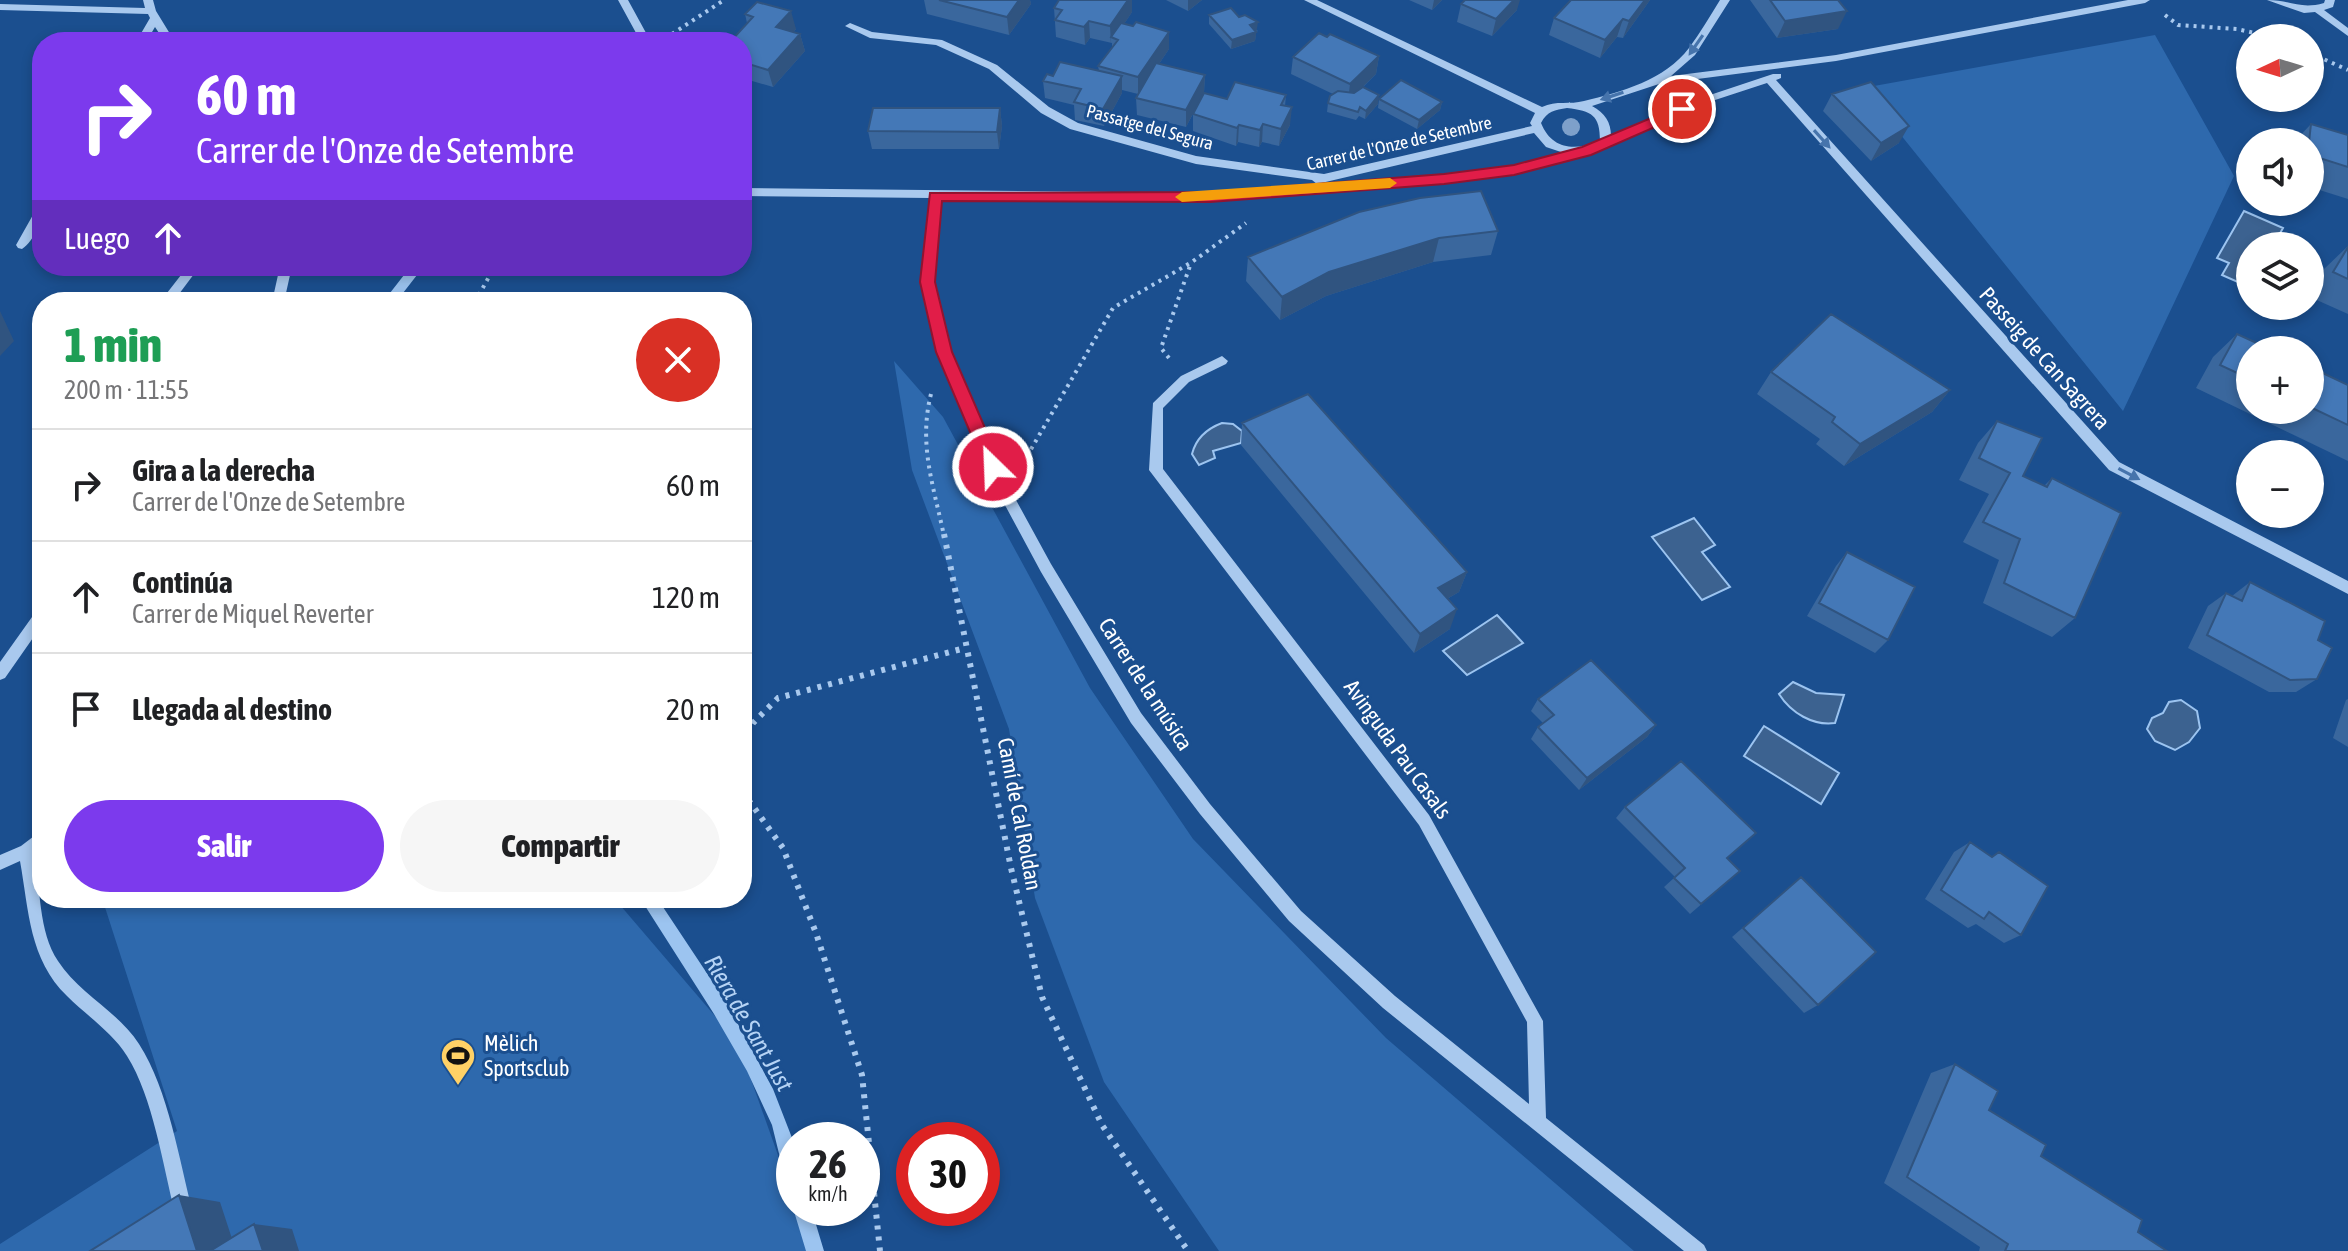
<!DOCTYPE html>
<html lang="es">
<head>
<meta charset="utf-8">
<style>
	body { margin:0; font-family:"Asap Condensed",sans-serif; background:#f6f6f6; color:#202124; height:100vh; display:flex; flex-direction:column; font-size:30px; white-space:nowrap }
	* { box-sizing:border-box; margin:0 }
	p { font-size:26px; color:#757577 }
	.icon { flex:none; width:44px; height:44px; fill:none; stroke:currentColor; stroke-width:2; stroke-linecap:round; stroke-linejoin:round }
	.map { position:relative; flex:1; overflow:hidden }
	.panel { position:absolute; left:32px; top:292px; width:720px; height:616px; display:flex; flex-direction:column; background:#fff; border-radius:32px; box-shadow:0 4px 12px #0003 }
	.panel>* { flex:none }
	.banner { position:absolute; left:32px; top:32px; width:720px; height:244px; border-radius:32px; box-shadow:0 4px 12px #0003; background:#7c3aed; color:#fff; overflow:hidden }
	.needle { width:52px; rotate:266deg }
	.controls { position:absolute; left:2236px; top:24px; display:grid; gap:16px }
	.controls a { display:grid; place-items:center; width:88px; height:88px; border-radius:50%; background:#fff; box-shadow:0 4px 12px #0003; font-size:40px }
	.speed { position:absolute; left:776px; top:1122px; display:flex; gap:16px; font-size:40px; font-weight:700; text-align:center }
	.speed>* { display:grid; place-content:center; width:104px; height:104px; border-radius:50%; background:#fff; box-shadow:0 4px 12px #0003; line-height:1 }
	.speed small { font-size:20px; font-weight:400 }
	.speed .limit { border:12px solid #d22; background:#fff; color:#111 }
	.pin { position:absolute; display:grid; place-items:center; width:68px; height:68px; color:#fff; margin:-34px; border:4px solid #fff; border-radius:50%; box-shadow:0 2px 8px #0007 }
	.me { position:absolute; width:88px; margin:-44px; rotate:336deg; stroke-linejoin:round; filter:drop-shadow(0 0 6px #0008) }
	.turn { display:flex; align-items:center; gap:28px; height:168px; padding:0 32px; font-size:36px }
	.turn .icon { width:104px; height:104px; stroke-width:2.5 }
	.turn b { display:block; font-size:56px; line-height:68px }
	.then { display:flex; align-items:center; height:76px; padding:0 32px; background:#0003; gap:16px; font-size:30px }
	.round { display:grid; place-items:center; flex:none; width:84px; height:84px; border-radius:42px; background:#f6f6f6 }
	.overview { display:flex; align-items:center; justify-content:space-between; height:136px; padding:0 32px }
	h1 { font-size:48px; font-weight:800; line-height:60px; color:#1e9e55 }
	.button { display:flex; gap:16px; margin-top:auto; padding:16px 32px }
	.button a { flex:1; height:92px; border-radius:48px; background:#7c3aed; color:#fff; font-size:32px; font-weight:800; line-height:92px; text-align:center }
	.button a+a { background:#f6f6f6; color:#202124 }
	ul { padding:0; list-style:none }
	li { display:flex; align-items:center; gap:24px; height:112px; padding:0 32px; border-top:2px solid #e0e0e0 }
	li div { flex:1 }
	li b { display:block; font-size:30px }
	li em { font-style:normal }
	.map>svg:first-child { display:block }
	.green { fill:#2e69ad }
	.water { fill:#3c6290; stroke:#9cc4f0; stroke-width:2 }
	.lines { fill:none; stroke-linecap:round; stroke-linejoin:round }
	.stream { fill:#9cc4f0; fill-rule:evenodd }
	.path-far1 { stroke:#a9c9ee; stroke-width:4; stroke-dasharray:3 5; stroke-linecap:butt }
	.path { stroke:#a9c9ee; stroke-width:6; stroke-dasharray:4 7; stroke-linecap:butt }
	.minor { fill:#a9c9ee; fill-rule:evenodd }
	.tree { fill:#7ea0ca }
	.wall { fill:#3a679d }
	.shaded-wall { fill:#305480 }
	.building { fill:#4478b7; stroke:#305480; stroke-width:2 }
	.oneway { fill:#4674ac }
	.route { fill:#e11d48; stroke:#92132f; stroke-width:2 }
	.slow { fill:#f59e0b }
	.labels { text-anchor:middle; dominant-baseline:central; stroke-width:6; stroke-linejoin:round; paint-order:stroke }
	.far-street-label { font-size:18px; fill:#fff; stroke:#1b4f8f }
	.street-label { font-size:22px; fill:#fff; stroke:#1b4f8f }
	.poi-label { font-size:22px; fill:#fff; stroke:#1b4f8f; text-anchor:start }
	.water-label { font-size:24px; font-style:italic; fill:#b5d3f5; stroke:#1b4f8f }
</style>
</head>
<body>
<div class="map">
<svg width="2348" height="1251" viewBox="0 0 2348 1251">
	<rect width="100%" height="100%" fill="#1b4f8f"/>
	<path class="green" d="M2155,35L2234,176L2123,411L1863,88Z
		M894,361L943,417L1090,688L1193,839L1386,1038L1634,1251H1219L1104,1082L1035,898L1009,729L912,470Z
		M102,898H614L738,1043L794,1200V1208H797L812,1251H0V1244L177,1131Z"/>
	<path class="water" d="M2244,211L2283,228L2273,246H2250V270H2247L2240,283L2222,275L2229,263L2217,258Z
		M1222,423L1233,424L1242,431L1241,443L1213,451L1215,458L1199,465L1192,454C1196,438 1206,429 1222,423Z
		M1694,518L1715,545L1702,552L1730,587L1702,600L1652,537Z
		M1497,615L1523,643L1467,675L1443,651Z
		M1793,682L1816,693L1844,695L1835,723C1813,726 1791,713 1779,694Z
		M2181,700L2197,711L2200,728L2189,742L2175,750L2155,741L2147,729L2152,718L2163,713L2169,702Z
		M1764,726L1839,773L1821,804L1744,756Z"/>
	<g class="lines">
		<path class="stream" d="M411,266H424L396,302H383Z
			M640,898H657L726,1002L773,1089L794,1143V1187L788,1184L785,1178L772,1125L747,1071L714,1014Z
			M794,1206V1208H811L824,1251H806L793,1208Z"/>
		<path class="path-far1" d="M2165,15L2178,25L2237,29L2276,38
			M672,34L724,0
			M2310,53L2348,70
			M475,302L495,266
			M1169,358L1161,348L1191,263
			M931,394C918,445 934,487 944,536
			M1023,463L1113,308L1192,262L1246,223"/>
		<path class="path" d="M944,534L1011,868L1042,997L1102,1125L1188,1251
			M742,743L753,723L778,698L965,648
			M742,791L783,848L816,933L862,1075L880,1251"/>
		<path class="minor" d="M143,0H153L156,11L175,42H165L155,27L146,42H136L150,18L148,14L0,10V4L145,8Z
			M618,0H628L651,42H641Z
			M1304,0H1317L1542,107C1556,100 1570,105 1584,101C1621,92 1665,80 1689,48C1700,33 1710,16 1720,0H1730L1695,55L1671,76L1836,55L2128,0H2150L2145,3L1836,61L1659,84L1592,106C1605,113 1611,122 1611,136L1704,97L1773,74H1781V78L1776,80L2119,462L2348,581V594L2109,470L1767,83L1712,101L1590,154L1514,174L1444,183L1210,201L941,198L934,282L950,352L1010,489L1051,564L1141,713L1210,804L1301,911L1395,996L1529,1104L1527,1022L1419,825L1149,470L1153,403L1181,376L1222,356L1228,361L1226,364L1189,382L1163,408V469L1429,815L1543,1021L1546,1118L1704,1245L1707,1251H1684L1383,1008L1289,921L1200,814L1131,723L1041,572L999,494L938,352L922,282L930,198L742,196V188L1210,193L1444,175L1514,166L1564,153L1546,147L1534,133L1317,184L1312,180L1196,164L1070,129L1041,113L989,69L936,45L870,38L845,26L850,23L872,32L942,40L997,65L1049,107L1078,123L1196,156L1324,174L1532,126L1530,123L1535,113ZM1567,108C1592,111 1600,115 1600,141C1575,151 1552,150 1541,123C1547,111 1555,110 1567,108Z
			M2267,0C2291,0 2300,10 2324,3L2325,0H2335L2333,7L2324,10L2348,28V36L2315,12L2304,13Z
			M42,205C42,221 35,240 22,249L18,248L16,245L38,206Z
			M188,266H200L173,302H160Z
			M280,266H292L284,302H272Z
			M42,608V625L5,678L0,680V662L37,610Z
			M42,830V847L34,854C41,888 38,931 58,961C79,994 118,1011 139,1044C169,1091 179,1160 193,1213L190,1219L184,1222L178,1219L175,1213C163,1166 153,1097 127,1056C112,1032 87,1016 67,996C29,959 29,911 20,861L0,870V855L21,846Z"/>
	</g>
	<circle class="tree" cx="1571" cy="127" r="9"/>
	<path class="wall" d="M924,0H1030L1031,4L1009,35L927,14Z
		M1166,0H1202L1188,11Z
		M1409,0H1442L1432,10Z
		M1571,0H1650L1623,38L1617,37L1600,58L1549,35L1554,18Z
		M1750,0H1838V29L1777,38Z
		M1461,4L1517,10L1492,36L1457,22Z
		M1054,8L1132,12L1124,24L1169,32V49L1159,64L1205,75L1204,92L1195,111L1227,99L1286,95L1285,106L1290,125L1279,146L1262,142L1259,147L1238,142L1236,146L1193,131V114L1186,127L1137,115L1136,98L1138,94L1122,90V93L1104,126L1075,120L1074,105L1045,98L1043,81L1053,76L1099,71L1098,66L1112,48V43L1090,38L1085,45L1056,37Z
		M745,14L796,29L793,32L800,34L805,51L773,87L742,78V42L747,23Z
		M1209,15L1239,17L1258,31L1256,32L1255,41L1231,49L1209,24Z
		M1379,56L1376,74L1361,89L1378,104L1365,119L1359,116L1356,120L1327,112L1328,103L1333,94L1291,74L1293,57Z
		M1832,94L1899,143L1871,161L1823,111Z
		M1379,99L1442,102L1440,110L1417,129L1378,108Z
		M1000,108L1002,126L999,149H872L868,131Z
		M2311,124L2348,135V199L2310,187V142H2294Z
		M1498,231L1491,255L1433,262L1326,296L1280,320L1246,281L1248,257Z
		M2348,246V314L2310,297V293L2323,270Z
		M2237,334L2250,350V410H2310V367L2348,385V461L2196,388L2213,357Z
		M1771,372L1950,390L1932,412L1844,466L1816,444L1820,439L1757,394Z
		M1997,421L2023,476L2044,486L2052,478L2075,618L2052,637L1983,603L1999,560L1963,542L1989,494L1959,480L1978,443Z
		M1242,423L1467,572L1459,592L1447,599L1450,629L1414,653L1241,445Z
		M1847,552L1888,640L1875,653L1807,616L1836,566Z
		M2250,582L2318,640L2317,679L2296,692H2269L2188,648L2208,606L2226,593L2232,596Z
		M1538,699L1656,725L1647,737L1579,790L1531,739L1538,727L1543,723L1531,711Z
		M2348,699V747L2333,738L2346,700Z
		M1625,807L1727,858L1740,871L1690,914L1664,887L1675,877L1616,818Z
		M1970,842L1991,857L1999,852L2021,935L2004,943L1976,924L1968,928L1925,899L1954,852Z
		M1801,877L1818,1005L1804,1013L1732,937Z
		M1955,1064L1989,1110L2041,1156L2138,1232L2167,1251H1979L1980,1247L1884,1183L1931,1073Z"/>
	<path class="shaded-wall" d="M1019,0H1030L1031,4L1009,35L1007,17Z
		M1123,0H1132V12L1115,38L1111,37V44L1110,26Z
		M1188,0H1202L1188,11Z
		M1434,0H1442L1432,10Z
		M1514,0H1520L1517,10L1492,36L1496,19Z
		M1645,0H1650L1623,38L1629,21Z
		M791,11L796,29L782,45L776,27Z
		M1847,11L1838,29L1777,38L1785,21Z
		M1623,19L1617,37L1600,58L1605,40Z
		M1089,21L1090,38L1085,45L1084,27Z
		M1258,22L1255,41L1231,49L1232,40L1250,25Z
		M1169,32V49L1138,95V77Z
		M800,34L805,51L773,87L768,70Z
		M1379,56L1376,74L1348,101L1350,84Z
		M1205,75L1204,92L1186,127V110Z
		M1122,76V93L1104,126L1103,109Z
		M1379,95L1378,104L1365,119L1366,111Z
		M1442,102L1440,110L1417,129L1419,120Z
		M1292,107L1290,125L1279,146L1281,129Z
		M1000,108L1002,126L999,149L997,132Z
		M1263,124L1262,142L1259,147L1260,130Z
		M1239,125L1238,142L1236,146L1237,128Z
		M1909,126L1899,143L1871,161L1881,143Z
		M1439,238L1433,262L1326,296L1280,320L1282,297L1329,272Z
		M0,311L14,341L0,356Z
		M1950,390L1932,412L1844,466L1860,444Z
		M1467,572L1459,592L1431,608L1438,588Z
		M1457,609L1450,629L1414,653L1420,634Z
		M1656,725L1647,737L1579,790L1587,778Z
		M179,1195L220,1202L236,1251H197Z
		M254,1224L292,1229L299,1251H263Z"/>
	<path class="building" d="M939,0H1019L1007,17Z
		M1059,0H1128L1110,26L1089,21L1084,27L1055,20L1062,10L1054,8Z
		M1465,0H1514L1496,19L1461,4Z
		M1571,0H1645L1629,21L1623,19L1605,40L1554,18Z
		M1770,0H1838L1847,11L1785,21Z
		M757,2L791,11L776,27L800,34L768,70L742,62V42H730L753,17L745,14Z
		M1231,8L1239,17L1245,15L1258,22L1250,25L1256,32L1232,40L1209,15Z
		M1136,22L1169,32L1138,77L1098,66L1118,40L1111,37L1121,23L1133,26Z
		M1319,33L1327,37L1330,34L1379,56L1350,84L1293,57Z
		M1060,62L1122,76L1103,109L1074,102L1081,89L1043,81L1047,74L1053,76Z
		M1156,63L1205,75L1186,110L1136,98Z
		M1401,80L1442,102L1419,120L1379,99Z
		M1235,82L1286,95L1281,105L1292,107L1281,129L1263,124L1260,130L1239,125L1237,128L1193,114L1204,93L1227,99Z
		M1871,82L1909,126L1881,143L1832,94Z
		M1363,87L1379,95L1366,111L1360,107L1358,112L1328,103L1330,96L1338,91L1354,93Z
		M873,108H1000L997,132L868,131Z
		M2311,124L2348,135V167L2310,155L2309,142Z
		M1481,191L1498,231L1439,238L1329,272L1282,297L1248,257L1359,212L1420,198Z
		M2348,247V279L2333,272Z
		M1831,314L1950,390L1860,444L1832,422L1835,417L1771,372Z
		M2237,334L2272,350H2250V379L2220,365Z
		M2310,367L2348,385V425L2310,407Z
		M1308,394L1467,572L1438,588L1457,609L1420,634L1242,423Z
		M1997,421L2042,438L2023,476L2047,487L2052,478L2121,513L2075,618L2004,583L2020,539L1983,522L2010,473L1979,458Z
		M1847,552L1915,587L1888,640L1819,603Z
		M2250,582L2325,621L2318,640L2332,648L2317,679L2290,680L2207,635L2226,593L2242,601Z
		M1591,660L1656,725L1587,778L1538,727L1554,715L1538,699Z
		M1681,761L1756,833L1727,858L1740,871L1701,904L1674,878L1685,868L1625,807Z
		M1970,842L1992,857L1999,852L2048,886L2021,935L1989,912L1984,919L1941,890Z
		M1801,877L1876,952L1818,1005L1743,928Z
		M1955,1064L1998,1091L1989,1110L2046,1145L2041,1156L2142,1220L2138,1232L2167,1251H2005L2008,1244L1907,1177Z
		M179,1195L197,1251H90Z
		M254,1224L263,1251H210Z"/>
	<defs><path id="oneway-solid" d="M-6-.8H1V-3.2L6.5 0L1 3.2V.8H-6Z" transform="scale(2)"/></defs>
	<g class="oneway">
		<use href="#oneway-solid" transform="translate(1696 45) rotate(125)"/>
		<use href="#oneway-solid" transform="translate(1612 96) rotate(162)"/>
		<use href="#oneway-solid" transform="translate(1822 139) rotate(48)"/>
		<use href="#oneway-solid" transform="translate(2129 474) rotate(28)"/>
	</g>
	<path class="route" d="M1682,105L1689,109L1687,113L1591,155L1514,175L1444,184L1210,202L942,201L935,282L952,352L1002,467L999,472H987L936,352L920,282L930,193L1210,192L1444,174L1514,165L1582,147Z"/>
	<path class="slow" d="M1390,178L1397,183L1390,188L1182,202L1175,197L1182,192Z"/>
	<defs>
		<symbol id="stadium-pin" viewBox="-11 -11 22 30"><path d="M0 17L-7.5 6A9.5 9.5 0 1 1 7.5 6Z" fill="#ffd166" stroke="#1b4f8f"/><path d="M0-5a6.5 5 0 1 0 0 10a6.5 5 0 1 0 0-10ZM-3.5-1.8h7v3.6h-7Z" fill="#111"/></symbol>
	</defs>
	<g fill-rule="evenodd">
		<use href="#stadium-pin" x="438" y="1036" width="40" height="54"/>
	</g>
	<g class="labels">
		<g class="far-street-label">
			<text transform="translate(1150 127) rotate(15)">Passatge del Segura</text>
			<text transform="translate(1399 143) rotate(-13)">Carrer de l'Onze de Setembre</text>
		</g>
		<g class="street-label">
			<text transform="translate(2045 358) rotate(48)">Passeig de Can Sagrera</text>
			<text transform="translate(1146 684) rotate(57)">Carrer de la música</text>
			<text transform="translate(1398 749) rotate(54)">Avinguda Pau Casals</text>
			<text transform="translate(1020 814) rotate(79)">Camí de Cal Roldan</text>
		</g>
		<g class="poi-label">
			<text x="484" y="1043">Mèlich<tspan x="484" dy="25">Sportsclub</tspan></text>
		</g>
		<g class="water-label">
			<text transform="translate(749 1023) rotate(60)">Riera de Sant Just</text>
		</g>
	</g>
</svg>
<div class="controls">
<a><svg class="needle" viewBox="-14 -14 28 28"><path d="M0-13l5 13h-10z" fill="#e53935"/><path d="M0 13l5-13h-10z" fill="#757577"/></svg></a>
<a><svg class="icon" aria-label="sound" viewBox="0 0 24 24"><path d="M4 9h4l5-4v14l-5-4H4zM17 9q2 3 0 6"/></svg></a>
<a><svg class="icon" aria-label="layers" viewBox="0 0 24 24"><path d="M12 4l9 5-9 5-9-5zM3 14l9 5 9-5"/></svg></a>
<a>+</a>
<a>−</a>
</div>
<div class="speed"><div>26<small>km/h</small></div><div class="limit">30</div></div>
<div class="pin" style="left:1682px;top:109px;background:#d93025"><svg class="icon" aria-label="arrive" viewBox="0 0 24 24"><path d="M6 21V4h12l-3 4 3 4H6"/></svg></div>
<svg class="me" style="left:993px;top:467px" viewBox="-20 -20 40 40"><circle r="17" fill="#e11d48" stroke="#fff" stroke-width="3"/><path d="M0-11L8 9 0 5-8 9z" fill="#fff"/></svg>
<div class="banner">
<div class="turn"><svg class="icon" aria-label="right" viewBox="0 0 24 24"><path d="M7 20v-9h11M14 6l5 5-5 5"/></svg><div><b>60 m</b>Carrer de l'Onze de Setembre</div></div>
<div class="then">Luego<svg class="icon" aria-label="ahead" viewBox="0 0 24 24"><path d="M12 20V5M6 11l6-6 6 6"/></svg></div>
</div>
<section class="panel">
<div class="overview"><div><h1>1 min</h1><p>200 m · 11:55</p></div><a class="round" style="background:#d93025;color:#fff"><svg class="icon" aria-label="close" viewBox="0 0 24 24"><path d="M6 6l12 12M18 6L6 18"/></svg></a></div>
<ul>
<li><svg class="icon" aria-label="right" viewBox="0 0 24 24"><path d="M7 20v-9h11M14 6l5 5-5 5"/></svg><div><b>Gira a la derecha</b><p>Carrer de l'Onze de Setembre</p></div><em>60 m</em></li>
<li><svg class="icon" aria-label="ahead" viewBox="0 0 24 24"><path d="M12 20V5M6 11l6-6 6 6"/></svg><div><b>Continúa</b><p>Carrer de Miquel Reverter</p></div><em>120 m</em></li>
<li><svg class="icon" aria-label="arrive" viewBox="0 0 24 24"><path d="M6 21V4h12l-3 4 3 4H6"/></svg><div><b>Llegada al destino</b></div><em>20 m</em></li>
</ul>
<div class="button"><a>Salir</a><a>Compartir</a></div>
</section>
</div>
</body>
</html>
